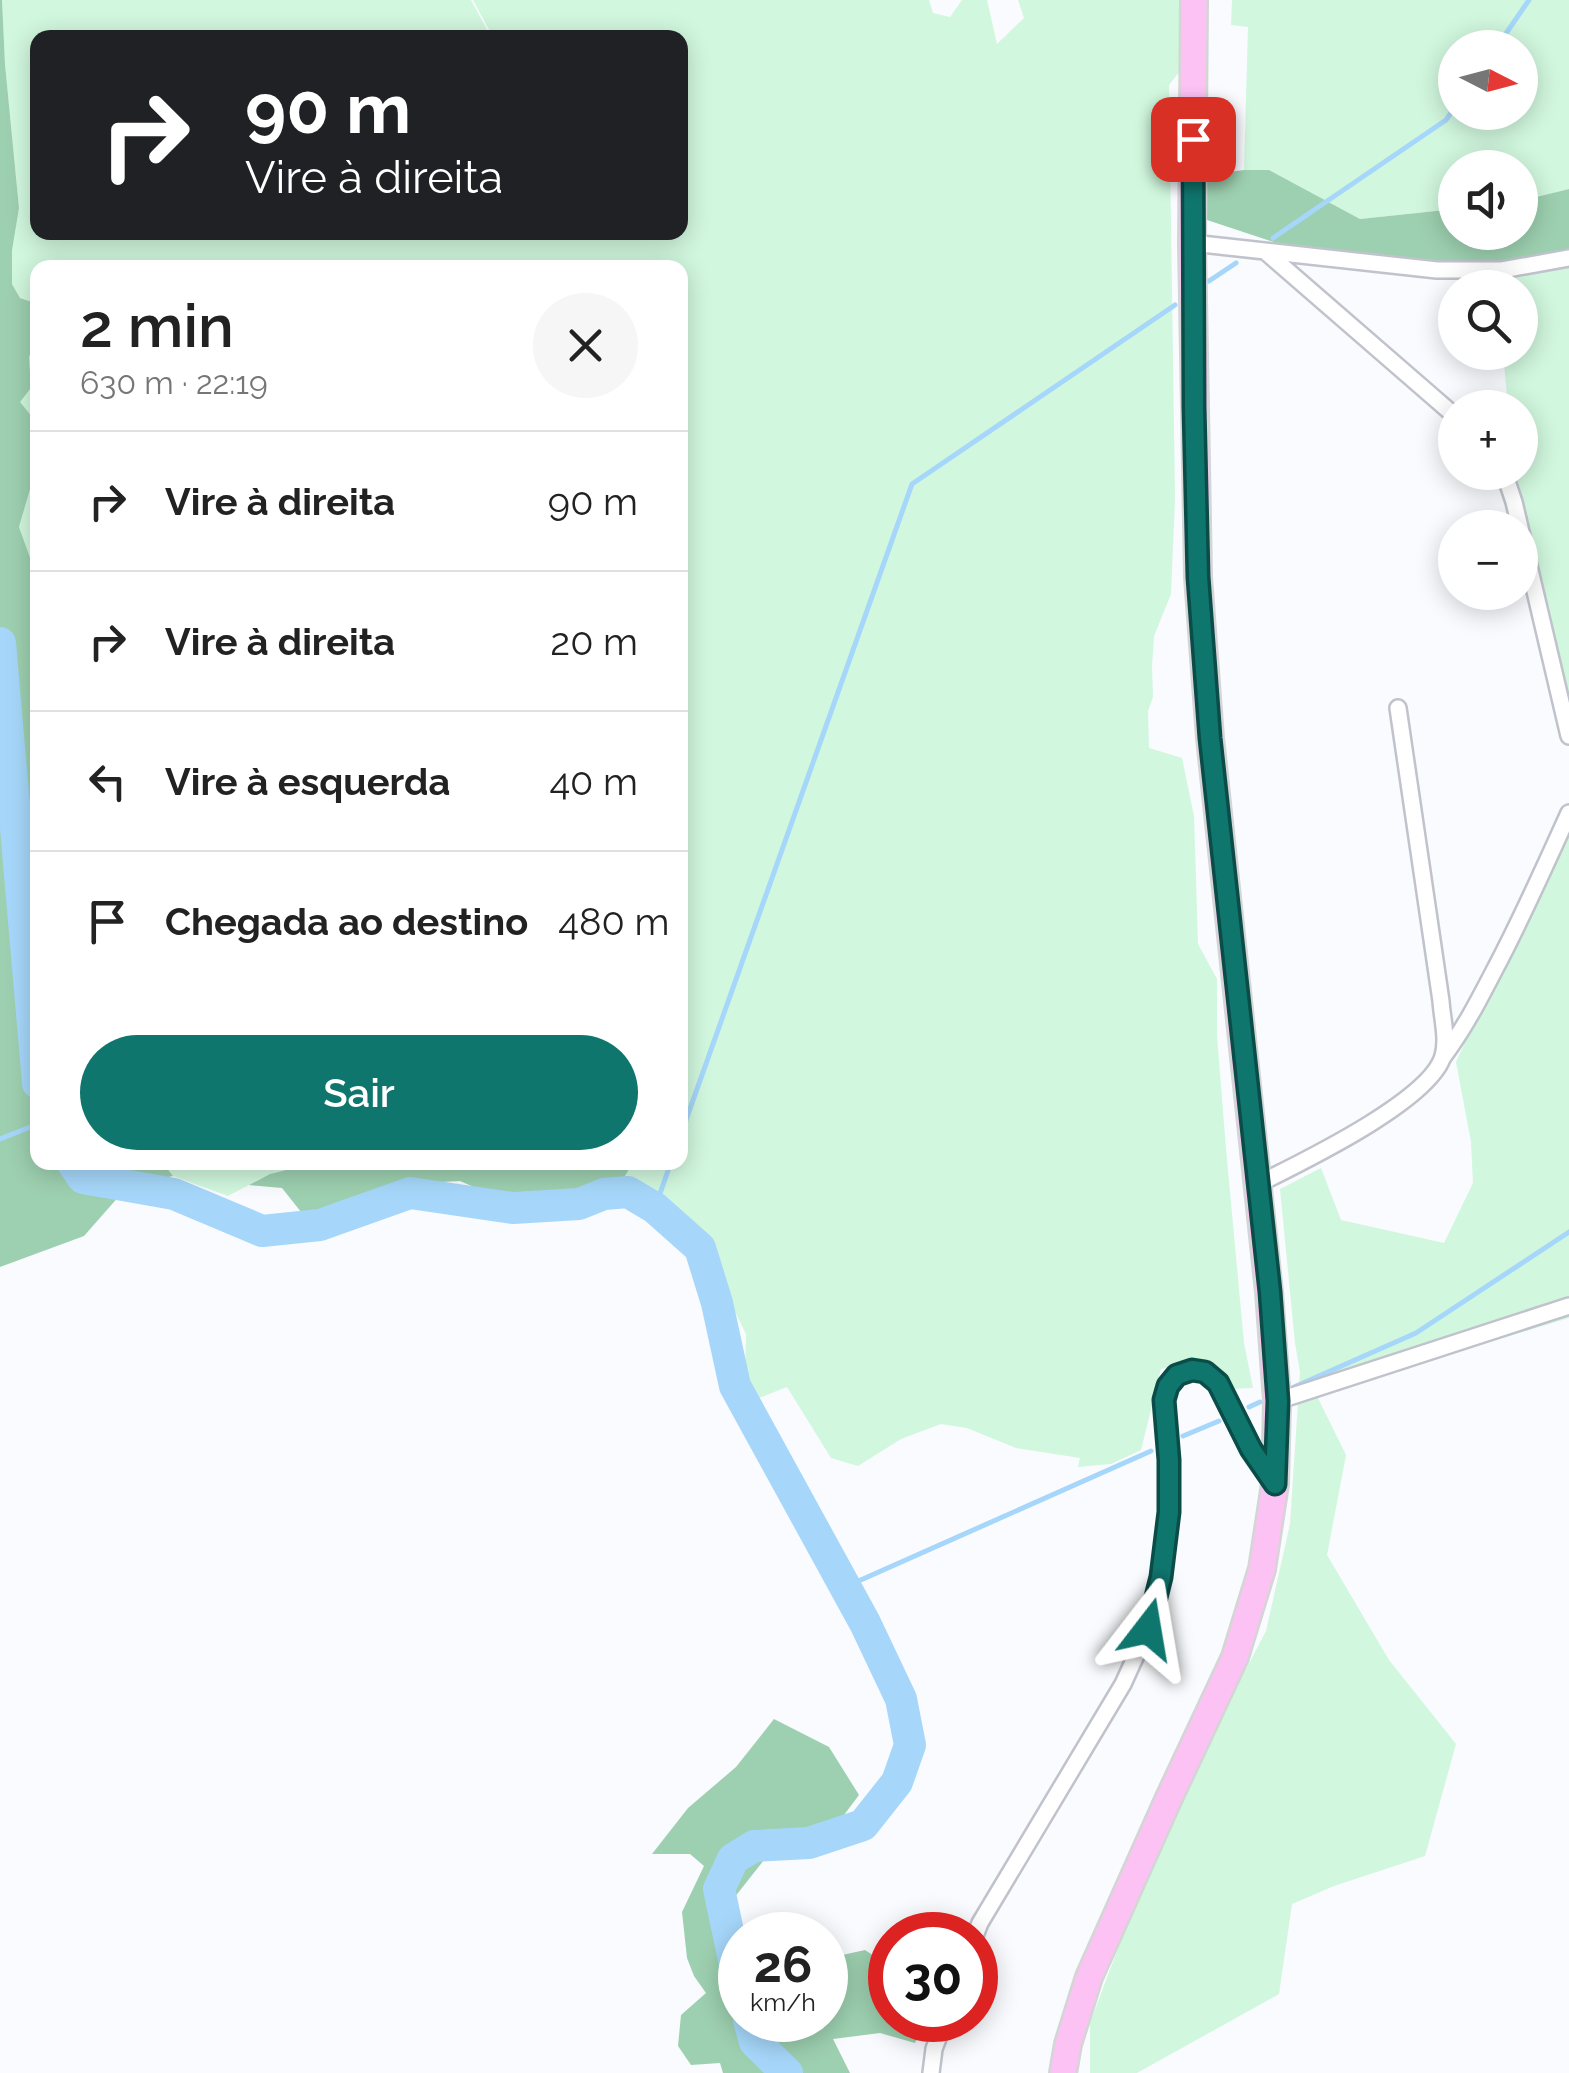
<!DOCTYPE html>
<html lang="pt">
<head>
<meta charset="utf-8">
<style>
	body { margin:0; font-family:Raleway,sans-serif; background:#f6f6f6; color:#222; height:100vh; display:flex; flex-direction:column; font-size:38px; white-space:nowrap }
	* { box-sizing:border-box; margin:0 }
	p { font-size:32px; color:#767676 }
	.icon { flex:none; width:55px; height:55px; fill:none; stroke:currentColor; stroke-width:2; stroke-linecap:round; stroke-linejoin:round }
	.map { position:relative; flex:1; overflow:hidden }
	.details { position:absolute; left:30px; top:260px; width:658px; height:910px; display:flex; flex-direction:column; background:#fff; border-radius:20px; box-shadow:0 5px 25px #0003 }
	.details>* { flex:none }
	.banner { position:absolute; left:30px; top:30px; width:658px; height:210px; border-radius:20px; box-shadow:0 5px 25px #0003; background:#202124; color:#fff; overflow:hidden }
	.needle { width:65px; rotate:96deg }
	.controls { position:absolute; left:1438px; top:30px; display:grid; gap:20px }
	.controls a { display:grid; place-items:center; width:100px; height:100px; border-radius:50%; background:#fff; box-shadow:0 5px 25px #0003; font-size:50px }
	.speed { position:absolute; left:718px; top:1912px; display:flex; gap:20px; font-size:50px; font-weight:700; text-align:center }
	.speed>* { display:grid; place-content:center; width:130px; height:130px; border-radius:50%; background:#fff; box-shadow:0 5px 25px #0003; line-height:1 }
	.speed small { font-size:25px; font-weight:400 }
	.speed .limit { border:15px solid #d22; background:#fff; color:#111 }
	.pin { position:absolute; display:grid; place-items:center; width:85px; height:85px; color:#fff; margin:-42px; border-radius:20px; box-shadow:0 5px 15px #0006 }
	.me { position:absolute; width:110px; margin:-55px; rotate:14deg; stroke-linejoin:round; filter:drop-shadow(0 0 8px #0008) }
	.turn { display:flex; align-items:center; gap:35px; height:210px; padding:0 50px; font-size:45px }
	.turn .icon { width:130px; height:130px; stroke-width:2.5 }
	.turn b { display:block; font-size:70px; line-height:85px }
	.round { display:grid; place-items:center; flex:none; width:105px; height:105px; border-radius:52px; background:#f6f6f6 }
	.head { display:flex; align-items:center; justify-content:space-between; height:170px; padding:0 50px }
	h1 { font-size:60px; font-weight:600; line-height:75px }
	.cta { display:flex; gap:20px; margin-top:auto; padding:20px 50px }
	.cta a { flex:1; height:115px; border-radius:60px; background:#0f766e; color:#fff; font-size:40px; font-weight:600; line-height:115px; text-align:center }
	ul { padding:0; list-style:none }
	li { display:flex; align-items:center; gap:30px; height:140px; padding:0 50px; border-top:2px solid #e0e0e0 }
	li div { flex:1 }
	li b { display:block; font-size:38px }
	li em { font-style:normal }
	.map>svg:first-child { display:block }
	.green { fill:#d1f7de; fill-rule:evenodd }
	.forest { fill:#9dd0b0 }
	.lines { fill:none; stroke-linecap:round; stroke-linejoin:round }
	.stream { stroke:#a6d7fa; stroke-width:5 }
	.river { stroke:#a6d7fa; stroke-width:32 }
	.minor-casing { stroke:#c0c3cc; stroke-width:20 }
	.trunk-casing { stroke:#d4d5d5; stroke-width:30 }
	.minor { stroke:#fff; stroke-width:15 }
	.trunk { stroke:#fcc2f4; stroke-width:25 }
	.route-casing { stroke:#0a4d48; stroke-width:25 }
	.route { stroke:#0f766e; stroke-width:18 }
</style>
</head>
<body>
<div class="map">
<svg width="1569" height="2073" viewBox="0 0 1569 2073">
	<rect width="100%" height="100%" fill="#f9fbfe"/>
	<path class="green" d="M2,0H471L491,37L38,38V232L598,233L680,232V38L493,37L473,0H929L933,13L950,17L962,0H987L997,44L1024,18L1018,0H1179C1179,22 1189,50 1180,71C1177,76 1172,80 1169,85L1175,498L1171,594L1154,636L1152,666L1153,697L1148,711L1149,748L1182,758L1194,816L1198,944L1217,979V1036L1226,1149L1244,1343L1253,1388L1228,1389L1211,1367L1187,1363L1161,1369L1141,1450L1111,1464L1078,1467L1080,1458L1016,1448L967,1428L941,1424L901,1439L858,1466L831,1458L787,1387L759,1398L745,1379L746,1334L728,1298L710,1240L698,1226L680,1218L637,1183L623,1179L633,1163L680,1162V268H38L37,304L20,298L12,284V251L19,208L5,64Z
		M1232,0H1569V189L1520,201V168H1455V209L1360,219L1269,170H1244L1248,27L1231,25ZM1455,48H1520V112H1455Z
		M1569,263V719L1557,649L1516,473L1520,472V408L1508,407L1503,353L1520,352V288L1498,287V279Z
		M37,351V423L19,402L31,388L29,355Z
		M37,453V580L19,527L33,479Z
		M1569,815V1318L1316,1394L1346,1455L1327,1555L1389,1660L1456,1744L1425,1856L1334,1886L1292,1904L1279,1994L1137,2073H1090V2023L1165,1823L1266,1631L1290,1524L1300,1372L1295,1343L1280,1189L1321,1168L1341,1220L1444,1243L1473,1183L1471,1142L1456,1062Z
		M163,1163H314L270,1174L228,1196L173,1176Z"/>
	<path class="forest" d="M0,0H2L5,64L19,208L12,251V284L20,298L38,304L37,351L29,356L31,388L20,402L37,423V453L33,479L19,527L38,580V1162L163,1163L173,1176L128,1186L84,1236L0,1267Z
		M1244,170H1269L1360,219L1455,209V232H1520V201L1569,189V250L1497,267L1313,255L1204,219L1207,175Z
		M314,1163V1162L633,1163L623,1179L582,1194L499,1198L460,1181L403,1184L309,1222L282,1188L249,1185L270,1174Z
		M774,1719L829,1747L859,1795L841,1819L779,1841L719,1917L736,1983L740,1986V2020H825V1940L838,1956L865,1950L885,1963L890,1962V2020H925L915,2043L880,2033L833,2039L850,2073H723L720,2063L691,2065L678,2046L681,2015L706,1993L694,1976L687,1958L682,1912L704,1866L690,1854H652L688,1808L736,1767Z"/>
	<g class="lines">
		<path class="stream" d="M1496,48L1529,0
			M1273,238L1446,120L1455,107
			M1209,281L1236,263
			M680,1137L912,484L1175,305
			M0,1139L38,1124
			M655,1208L671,1162
			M1294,1387L1416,1333L1569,1232
			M1249,1407L1260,1402
			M1183,1436L1219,1421
			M845,1587L1151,1451"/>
		<path class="river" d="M0,643L38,1083
			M72,1162L83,1178L174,1194L262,1231L320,1225L410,1193L513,1208L579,1204L604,1194L628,1192L655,1208L700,1248L717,1303L735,1386L865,1623L901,1699L910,1745L897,1782L863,1825L809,1843L754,1846L733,1859L719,1889L740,1988
			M749,2020L755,2042L787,2073"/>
		<defs>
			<path id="minor" d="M1192,243L1437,270H1502L1569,258
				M1266,252L1455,416
				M1504,472L1514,502L1569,736
				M1443,1057C1464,1029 1479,1000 1495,969C1522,918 1545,866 1569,813
				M1258,1184C1300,1163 1430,1101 1443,1056C1448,1039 1442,1018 1441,1001L1398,708
				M1277,1401L1569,1306
				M975,1936L980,1923L1123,1684L1148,1629L1161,1577L1169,1512V1460L1165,1401L1169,1386L1177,1375L1191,1370L1205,1372L1218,1383L1251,1449L1273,1481
				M931,2073L934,2049L945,2020"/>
			<path id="trunk" d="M1063,2073L1068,2044L1089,1977L1168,1800L1235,1657L1262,1569L1275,1484L1277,1401L1269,1292L1210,738L1198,577L1192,243L1194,0"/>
		</defs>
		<use href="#minor" class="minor-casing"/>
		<use href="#trunk" class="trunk-casing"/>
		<use href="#minor" class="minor"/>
		<use href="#trunk" class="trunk"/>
	</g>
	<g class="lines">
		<defs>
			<path id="route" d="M1148,1629L1161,1577L1169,1512V1460L1164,1400L1168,1386L1177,1375L1192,1370L1205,1372L1218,1383L1251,1449L1275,1484L1278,1401L1270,1292L1210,738L1198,577L1194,407L1193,139"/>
		</defs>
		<use href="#route" class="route-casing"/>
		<use href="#route" class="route"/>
	</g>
</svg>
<div class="controls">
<a><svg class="needle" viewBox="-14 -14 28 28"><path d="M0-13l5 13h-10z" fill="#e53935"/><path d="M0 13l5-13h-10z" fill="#767676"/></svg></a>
<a><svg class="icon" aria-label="sound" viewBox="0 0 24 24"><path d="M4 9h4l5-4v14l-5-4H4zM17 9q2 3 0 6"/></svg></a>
<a><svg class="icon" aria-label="search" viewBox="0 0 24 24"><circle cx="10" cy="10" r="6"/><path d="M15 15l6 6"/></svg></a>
<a>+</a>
<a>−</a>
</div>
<div class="speed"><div>26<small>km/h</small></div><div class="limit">30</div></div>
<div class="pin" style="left:1193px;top:139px;background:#d93025"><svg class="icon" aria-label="arrive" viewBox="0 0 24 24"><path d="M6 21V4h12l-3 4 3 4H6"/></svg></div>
<svg class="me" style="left:1148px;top:1629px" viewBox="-20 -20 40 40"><path d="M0-17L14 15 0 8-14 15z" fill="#0f766e" stroke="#fff" stroke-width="4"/></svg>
<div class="banner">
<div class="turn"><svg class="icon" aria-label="right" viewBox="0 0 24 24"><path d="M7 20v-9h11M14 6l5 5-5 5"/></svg><div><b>90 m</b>Vire à direita</div></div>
</div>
<section class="details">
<div class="head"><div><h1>2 min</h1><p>630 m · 22:19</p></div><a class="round"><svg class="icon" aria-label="close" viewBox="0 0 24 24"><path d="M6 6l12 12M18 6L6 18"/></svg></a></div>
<ul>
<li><svg class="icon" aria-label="right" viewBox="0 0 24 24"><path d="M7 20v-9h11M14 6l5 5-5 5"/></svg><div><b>Vire à direita</b></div><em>90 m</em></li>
<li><svg class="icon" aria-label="right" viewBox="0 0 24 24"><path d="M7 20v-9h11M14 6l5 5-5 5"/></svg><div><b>Vire à direita</b></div><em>20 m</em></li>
<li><svg class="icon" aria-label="left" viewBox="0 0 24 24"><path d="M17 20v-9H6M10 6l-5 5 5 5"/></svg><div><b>Vire à esquerda</b></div><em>40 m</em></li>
<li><svg class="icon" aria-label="arrive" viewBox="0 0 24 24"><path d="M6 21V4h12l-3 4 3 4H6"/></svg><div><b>Chegada ao destino</b></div><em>480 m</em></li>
</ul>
<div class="cta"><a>Sair</a></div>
</section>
</div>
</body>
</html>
